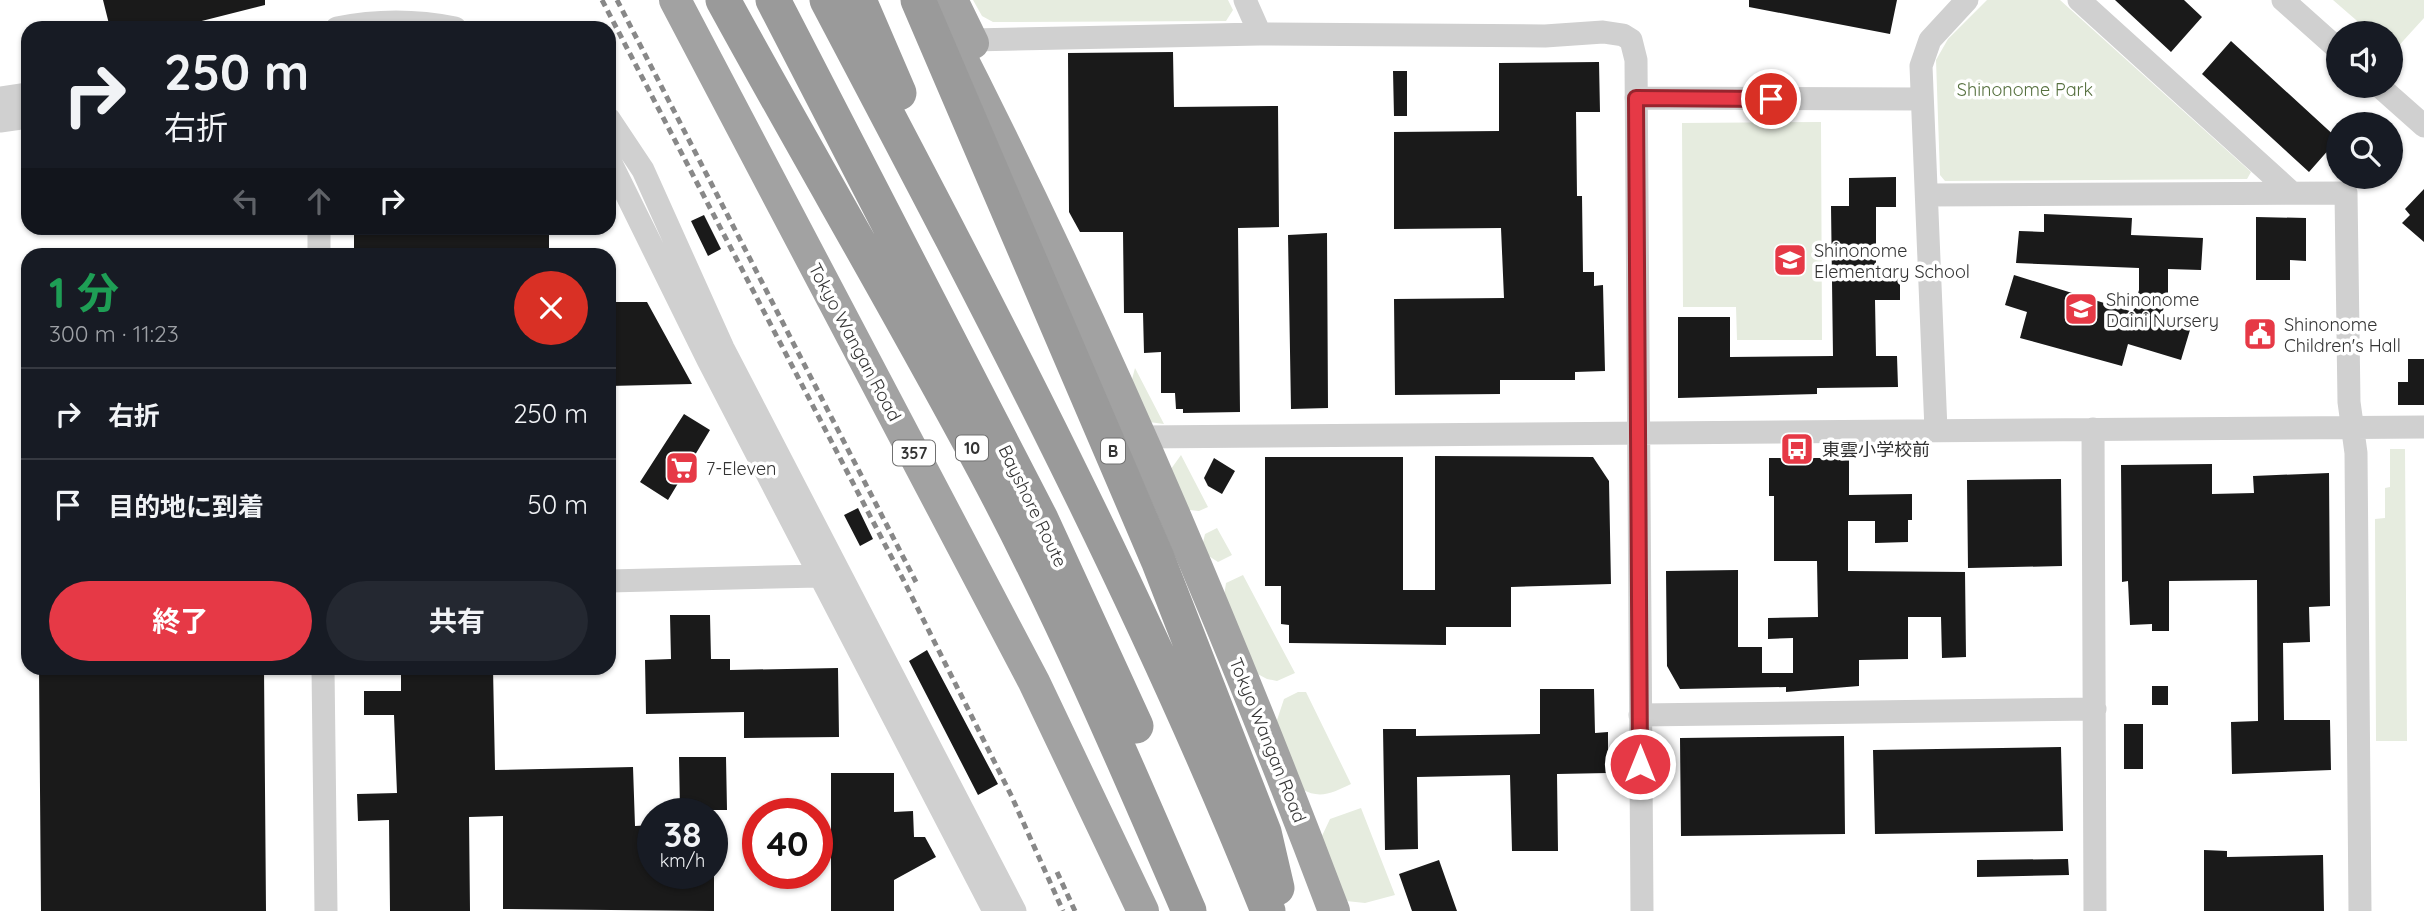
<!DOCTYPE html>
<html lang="ja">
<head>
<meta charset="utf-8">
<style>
	body { margin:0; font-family:Quicksand,"Noto Sans JP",sans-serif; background:#242831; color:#f1f3f6; height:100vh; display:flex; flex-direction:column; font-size:26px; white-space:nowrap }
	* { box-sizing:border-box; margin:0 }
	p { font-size:23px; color:#9ea1a6 }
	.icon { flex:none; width:38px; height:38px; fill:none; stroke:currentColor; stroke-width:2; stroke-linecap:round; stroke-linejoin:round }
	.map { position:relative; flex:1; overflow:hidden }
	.details { position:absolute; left:21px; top:248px; width:595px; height:427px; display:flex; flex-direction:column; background:#171b24; border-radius:21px; box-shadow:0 2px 5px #0004 }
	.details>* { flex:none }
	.banner { position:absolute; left:21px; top:21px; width:595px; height:214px; border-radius:21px; box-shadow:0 2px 5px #0004; background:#171b24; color:#f1f3f6; overflow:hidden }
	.fabs { position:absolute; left:2326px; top:21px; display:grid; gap:14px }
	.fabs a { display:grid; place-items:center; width:77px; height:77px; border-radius:50%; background:#171b24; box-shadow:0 2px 5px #0004; font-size:35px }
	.speed { position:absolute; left:637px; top:798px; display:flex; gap:14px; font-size:35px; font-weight:700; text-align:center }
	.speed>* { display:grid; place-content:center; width:91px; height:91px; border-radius:50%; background:#171b24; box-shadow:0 2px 5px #0004; line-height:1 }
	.speed small { font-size:18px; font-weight:400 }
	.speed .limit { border:10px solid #d22; background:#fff; color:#111 }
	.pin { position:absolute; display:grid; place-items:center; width:60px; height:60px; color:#fff; margin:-30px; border:4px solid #fff; border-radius:50%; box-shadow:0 2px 7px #0007 }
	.me { position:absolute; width:77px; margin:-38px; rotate:0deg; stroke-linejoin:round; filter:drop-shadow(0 0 5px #0008) }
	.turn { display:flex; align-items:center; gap:24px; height:147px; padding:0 28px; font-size:32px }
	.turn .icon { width:91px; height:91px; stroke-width:2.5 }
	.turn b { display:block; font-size:49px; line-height:60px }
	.lanes { display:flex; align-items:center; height:66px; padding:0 28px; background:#0003; justify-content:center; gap:35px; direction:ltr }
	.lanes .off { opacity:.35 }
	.round { display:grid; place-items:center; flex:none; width:74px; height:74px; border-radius:37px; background:#242831 }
	.head { display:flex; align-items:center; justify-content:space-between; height:119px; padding:0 28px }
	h1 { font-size:42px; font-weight:700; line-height:52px; color:#1e9e55 }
	.action { display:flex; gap:14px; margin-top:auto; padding:14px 28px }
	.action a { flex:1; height:80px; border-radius:42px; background:#e63946; color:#fff; font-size:28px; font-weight:700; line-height:80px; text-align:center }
	.action a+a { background:#242831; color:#f1f3f6 }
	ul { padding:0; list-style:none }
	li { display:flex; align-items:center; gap:21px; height:91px; padding:0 28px; border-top:2px solid #363941 }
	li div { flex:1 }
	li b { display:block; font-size:26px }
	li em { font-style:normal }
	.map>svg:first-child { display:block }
	.green { fill:#e6ecdf }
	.building { fill:#1a1a1a }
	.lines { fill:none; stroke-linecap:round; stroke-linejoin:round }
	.tertiary { stroke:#d0d0d0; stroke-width:23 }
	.trunk { stroke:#a2a2a2; stroke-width:32 }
	.motorway { stroke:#9a9a9a; stroke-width:35 }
	.rail { stroke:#888; stroke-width:5; stroke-dasharray:7 5; stroke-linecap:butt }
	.route-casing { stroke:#96252e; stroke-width:18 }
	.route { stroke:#e63946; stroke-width:12 }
	.labels { text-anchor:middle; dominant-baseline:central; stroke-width:7; stroke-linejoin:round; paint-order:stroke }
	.shield { fill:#fff; stroke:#707070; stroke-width:2 }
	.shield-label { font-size:16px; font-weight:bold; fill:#333 }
	.park-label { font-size:18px; fill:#56703f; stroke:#fff }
	.poi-label { font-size:18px; fill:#333; stroke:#fff; text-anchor:start }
	.street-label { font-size:18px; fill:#333; stroke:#fff }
</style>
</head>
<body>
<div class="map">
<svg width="2424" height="911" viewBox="0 0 2424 911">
	<rect width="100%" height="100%" fill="#fff"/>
	<path class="green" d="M973,0H1228L1233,10L1226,21L993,22L982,16Z
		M1987,0H2060L2251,172L2247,179L1945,181L1940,175L1936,60L1948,39Z
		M2333,0H2424V18L2393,52L2390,33H2371Z
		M1821,122L1822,340H1737L1736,307H1683L1682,123Z
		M1135,368L1164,424L1149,422L1129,391Z
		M2390,449H2405L2407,741H2376L2375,519L2385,518V488L2390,487Z
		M1181,455L1208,507L1199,511L1189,510L1171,469Z
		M1217,528L1232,555L1218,562L1201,551L1205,534Z
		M1243,575L1295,673L1277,681L1267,679L1252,671L1223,603L1226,583Z
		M1298,692H1306L1351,784C1334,792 1320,800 1302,789L1275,726L1284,699Z
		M1361,808L1395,895L1365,903L1346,901L1321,838L1330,819Z"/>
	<path class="building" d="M103,0H265V5L174,28H110Z
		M1749,0H1897L1890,34L1749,7Z
		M2115,0H2184L2202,17L2171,52Z
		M2231,41L2338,139L2309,172L2202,74Z
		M1173,52L1174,107L1278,106L1279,227L1238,228L1240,412L1183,413V409H1176L1175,393H1161V352L1144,353L1143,313H1124L1123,232H1080L1069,212L1068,53Z
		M1599,62L1600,112H1576L1577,196H1582L1583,272H1594V286L1603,285L1605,371L1575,372V380H1500V394L1395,395L1394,299L1504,298L1501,228L1394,229V132L1499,131V63Z
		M1393,71H1407V116H1394Z
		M1896,177V207H1876V266H1900V300H1875L1876,356H1897L1898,387L1817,388V394L1678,398V317H1730V357L1833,356L1831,206H1849V178Z
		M2424,189V242L2402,223L2410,215L2405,209Z
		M2044,214L2132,218L2131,235L2203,238L2201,270L2168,269V295L2160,320L2190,330L2181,360L2128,344L2122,366L2020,338L2027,312L2005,305L2014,275L2133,312L2139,290V268L2016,263L2019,231L2044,232Z
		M704,215L721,249L708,256L691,221Z
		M2256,217L2306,218V261L2290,260V280H2256Z
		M354,228L549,230V256H354Z
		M1327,233L1328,408L1291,409L1288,235Z
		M609,302H647L692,384L609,386Z
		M2408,359H2424V405H2398V382H2408Z
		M684,414L710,430L668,500L640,482Z
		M1435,456L1593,457L1609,481L1611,584L1511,587V627H1446V645L1289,643V625L1281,624V586H1265V457H1403V590H1435Z
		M1214,458L1235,471L1222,494L1208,486L1204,478Z
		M1769,458H1849V495L1912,494V520H1908V542L1875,543V521H1848V571L1965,572L1966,657L1942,658L1941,617H1908V659L1859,660V686L1786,692V687L1680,689L1667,666L1666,571L1738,570V647H1762V673H1793V638L1768,639V618L1818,617L1817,561H1774V496H1769Z
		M2212,464V494L2254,493L2253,476L2329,473L2330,606L2309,607L2310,642L2283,643L2284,720H2330L2331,770L2232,774L2231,722L2258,721L2257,580L2169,581V631H2152V624L2130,625L2128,581L2122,582L2121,465Z
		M2061,479L2062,566L1968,568L1967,480Z
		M858,508L873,539L860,546L844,515Z
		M670,615H710L711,659H730V670L838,668L839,737L744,738V712L646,714L645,660L671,659Z
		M927,650L998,784L978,795L909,661Z
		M39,668H264L266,911H41Z
		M401,668H493L495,770L633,767L635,826L653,825V873H714V911L503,909V816L469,817L470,911H390L389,820L358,821L357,794L397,793L394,715H364V691H401Z
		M2152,686H2168V705H2152Z
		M1540,689H1594L1595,733L1608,732V773L1557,774L1558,851H1512L1510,775L1417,777L1418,849L1385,850L1383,729H1416V736L1540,734Z
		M2124,724H2143V769H2124Z
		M1844,736L1845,834L1681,836L1680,738Z
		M2061,747L2063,831L1875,834L1873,750Z
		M679,757H726L727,810H680Z
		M831,773H894V812L913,811L914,837H925L936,857L894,880V911H831Z
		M2204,850L2227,851V857L2323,855L2324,911H2204Z
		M2068,859L2069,875L1977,877V860Z
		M1439,860L1457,911H1412L1399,874Z"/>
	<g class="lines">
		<path class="tertiary" d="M1245,0L1260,34
			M2079,0L2292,193
			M2283,0L2338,49
			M337,28C377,20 415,20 455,28
			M972,40L1260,34L1545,36L1603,32L1623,35L1631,40L1636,60L1642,911
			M2379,86L2424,126
			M0,98L28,94
			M1636,98L1922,99
			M609,119L643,170L723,348L1015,911
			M0,121L28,117
			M609,159L708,360L994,911
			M1927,195L2346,193L2349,402L2356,453L2360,911
			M319,228V256
			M2093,429L2095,911
			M1936,430L1921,66L1930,40L1967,0
			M1139,437L2424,427
			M609,581L819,576
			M323,668L326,911
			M1640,715L2095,709"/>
		<path class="trunk" d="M675,0L1034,682L1143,911
			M952,0L973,43
			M945,25C1092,312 1220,609 1334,911"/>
		<path class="motorway" d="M723,0C811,161 904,318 990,480C1064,620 1126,765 1189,911
			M773,0L1041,519L1136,726
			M827,0C984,298 1143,598 1268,911
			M859,0L899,93
			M918,0L1158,560L1264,832L1277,888"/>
		<path class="rail" d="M602,0L906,585L1011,795L1063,911
			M617,0L916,582
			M1057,872L1075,911"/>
	</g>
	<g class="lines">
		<defs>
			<path id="route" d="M1640,764L1636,98L1771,99"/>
		</defs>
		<use href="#route" class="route-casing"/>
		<use href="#route" class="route"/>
	</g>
	<defs>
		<symbol id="school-square" viewBox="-11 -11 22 22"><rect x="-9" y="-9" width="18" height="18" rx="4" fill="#e63946" stroke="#fff"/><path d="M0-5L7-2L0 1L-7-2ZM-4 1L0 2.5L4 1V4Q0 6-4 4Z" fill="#fff"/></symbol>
		<symbol id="civic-square" viewBox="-11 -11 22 22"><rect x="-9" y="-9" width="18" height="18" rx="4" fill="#e63946" stroke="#fff"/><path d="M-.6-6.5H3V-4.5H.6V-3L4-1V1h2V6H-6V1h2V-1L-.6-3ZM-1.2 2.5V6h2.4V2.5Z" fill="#fff"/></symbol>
		<symbol id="bus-square" viewBox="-11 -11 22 22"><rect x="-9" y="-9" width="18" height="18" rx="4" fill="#e63946" stroke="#fff"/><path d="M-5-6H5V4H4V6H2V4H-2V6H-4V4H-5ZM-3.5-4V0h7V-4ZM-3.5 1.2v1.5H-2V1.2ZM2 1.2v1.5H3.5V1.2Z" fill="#fff"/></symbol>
		<symbol id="supermarket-square" viewBox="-11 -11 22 22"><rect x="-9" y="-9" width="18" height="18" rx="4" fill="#e63946" stroke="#fff"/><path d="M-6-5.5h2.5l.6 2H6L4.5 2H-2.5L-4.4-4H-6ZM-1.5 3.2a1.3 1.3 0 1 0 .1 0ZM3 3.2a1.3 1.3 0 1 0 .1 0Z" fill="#fff"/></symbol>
	</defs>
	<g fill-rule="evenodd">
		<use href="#school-square" x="1771" y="241" width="38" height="38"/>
		<use href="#school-square" x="2062" y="290" width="38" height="38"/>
		<use href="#civic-square" x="2241" y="315" width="38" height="38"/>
		<use href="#bus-square" x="1778" y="430" width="38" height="38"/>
		<use href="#supermarket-square" x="663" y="449" width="38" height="38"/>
	</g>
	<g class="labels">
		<g class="shield">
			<rect x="956" y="435.5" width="32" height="25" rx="5"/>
			<rect x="1101" y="438.5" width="24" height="25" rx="5"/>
			<rect x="893" y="440.5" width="42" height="25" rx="5"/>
		</g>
		<g class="shield-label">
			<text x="972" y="448">10</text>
			<text x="1113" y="451">B</text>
			<text x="914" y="453">357</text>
		</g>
		<g class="park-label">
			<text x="2025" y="89">Shinonome Park</text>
		</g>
		<g class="poi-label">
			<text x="1814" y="250">Shinonome<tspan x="1814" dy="21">Elementary School</tspan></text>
			<text x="2106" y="299">Shinonome<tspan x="2106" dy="21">Daini Nursery</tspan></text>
			<text x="2284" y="324">Shinonome<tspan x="2284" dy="21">Children's Hall</tspan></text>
			<text x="1822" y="449">東雲小学校前</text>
			<text x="706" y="468">7-Eleven</text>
		</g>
		<g class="street-label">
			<text transform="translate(855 342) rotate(62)">Tokyo Wangan Road</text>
			<text transform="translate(1033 506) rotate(64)">Bayshore Route</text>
			<text transform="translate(1268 740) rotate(68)">Tokyo Wangan Road</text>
		</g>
	</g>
</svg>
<div class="fabs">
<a><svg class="icon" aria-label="sound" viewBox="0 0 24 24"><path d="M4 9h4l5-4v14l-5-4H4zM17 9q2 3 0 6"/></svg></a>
<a><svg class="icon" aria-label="search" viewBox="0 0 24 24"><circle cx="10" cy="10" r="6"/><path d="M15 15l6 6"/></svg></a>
</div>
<div class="speed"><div>38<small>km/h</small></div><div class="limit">40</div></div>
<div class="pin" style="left:1771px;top:99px;background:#d93025"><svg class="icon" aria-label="arrive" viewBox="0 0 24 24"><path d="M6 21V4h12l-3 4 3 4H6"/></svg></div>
<svg class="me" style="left:1640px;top:764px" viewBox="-20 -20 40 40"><circle r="17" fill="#e63946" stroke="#fff" stroke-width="3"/><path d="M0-11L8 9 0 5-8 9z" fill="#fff"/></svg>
<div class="banner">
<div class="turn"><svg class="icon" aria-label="right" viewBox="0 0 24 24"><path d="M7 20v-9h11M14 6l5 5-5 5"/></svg><div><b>250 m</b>右折</div></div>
<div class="lanes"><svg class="icon off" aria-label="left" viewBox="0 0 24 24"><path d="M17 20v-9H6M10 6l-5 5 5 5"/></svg><svg class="icon off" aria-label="ahead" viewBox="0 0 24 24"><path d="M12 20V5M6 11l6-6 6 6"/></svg><svg class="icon" aria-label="right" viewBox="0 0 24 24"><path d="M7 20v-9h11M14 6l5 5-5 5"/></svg></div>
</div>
<section class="details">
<div class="head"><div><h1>1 分</h1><p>300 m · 11:23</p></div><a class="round" style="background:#d93025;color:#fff"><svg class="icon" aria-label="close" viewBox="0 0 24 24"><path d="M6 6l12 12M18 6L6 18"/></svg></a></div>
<ul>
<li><svg class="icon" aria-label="right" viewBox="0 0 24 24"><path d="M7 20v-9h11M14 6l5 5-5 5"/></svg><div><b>右折</b></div><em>250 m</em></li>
<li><svg class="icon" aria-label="arrive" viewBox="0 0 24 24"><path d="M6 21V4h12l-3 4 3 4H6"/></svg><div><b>目的地に到着</b></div><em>50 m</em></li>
</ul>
<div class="action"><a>終了</a><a>共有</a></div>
</section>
</div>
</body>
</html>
